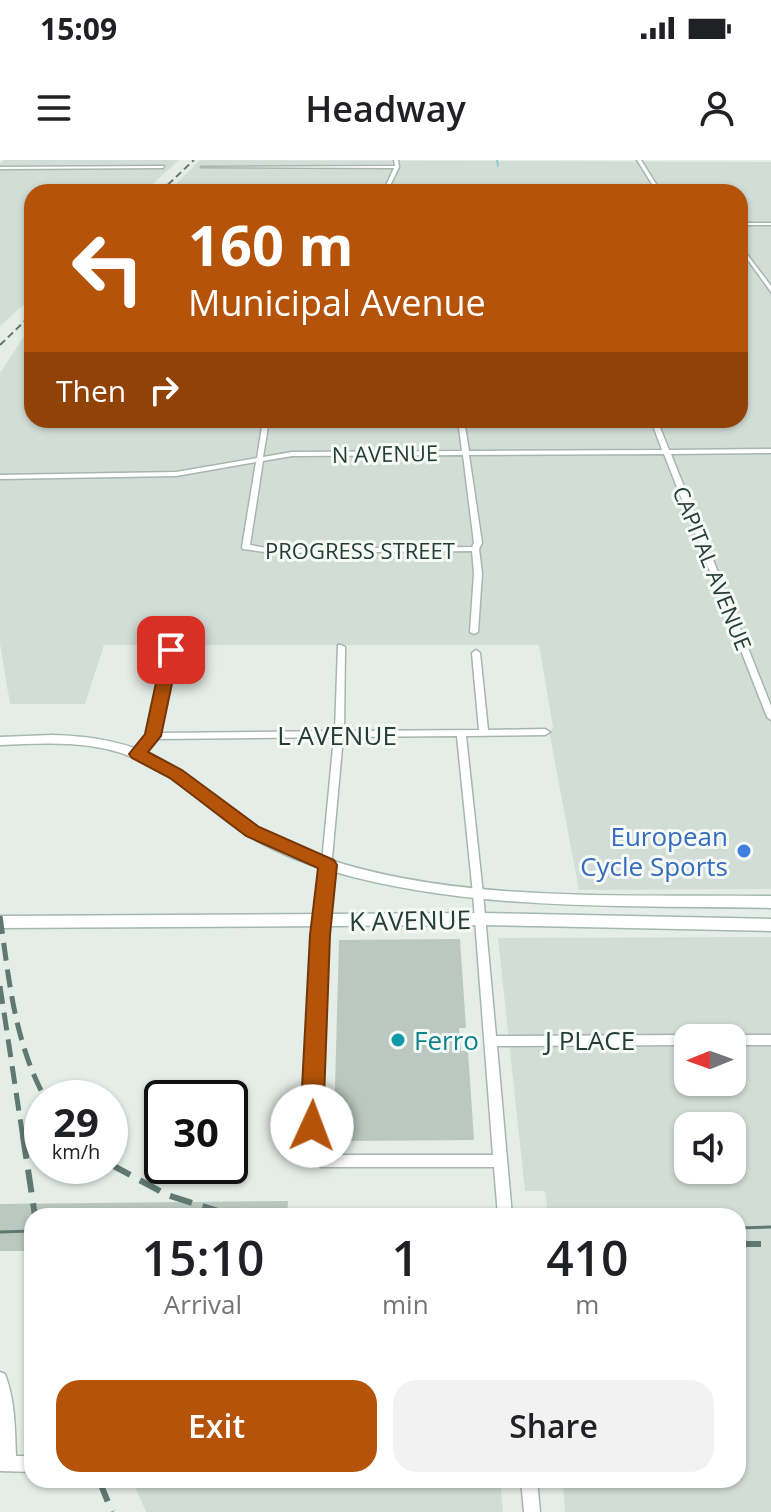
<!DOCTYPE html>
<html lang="en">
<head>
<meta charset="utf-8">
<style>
	body { margin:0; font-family:"Open Sans",sans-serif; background:#f2f2f2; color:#202124; height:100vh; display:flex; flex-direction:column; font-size:30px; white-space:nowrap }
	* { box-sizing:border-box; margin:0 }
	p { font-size:26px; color:#757577 }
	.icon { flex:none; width:44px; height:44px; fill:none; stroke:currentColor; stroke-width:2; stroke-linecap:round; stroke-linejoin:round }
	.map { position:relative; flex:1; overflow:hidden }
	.drawer { position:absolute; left:24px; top:1048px; width:722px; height:280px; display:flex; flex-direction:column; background:#fff; border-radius:24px; box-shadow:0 2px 6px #0004 }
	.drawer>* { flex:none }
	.banner { position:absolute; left:24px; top:24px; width:724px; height:244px; border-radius:24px; box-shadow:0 2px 6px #0004; background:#b45309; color:#fff; overflow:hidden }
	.needle { width:52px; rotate:269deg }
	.fabs { position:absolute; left:674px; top:864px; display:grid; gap:16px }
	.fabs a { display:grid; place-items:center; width:72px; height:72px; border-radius:16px; background:#fff; box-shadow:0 2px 6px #0004; font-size:40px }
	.speed { position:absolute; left:24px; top:920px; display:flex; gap:16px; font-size:40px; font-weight:700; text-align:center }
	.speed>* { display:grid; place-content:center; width:104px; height:104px; border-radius:50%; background:#fff; box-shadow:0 2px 6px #0004; line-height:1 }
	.speed small { font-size:20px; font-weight:400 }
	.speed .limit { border:4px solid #111; border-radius:12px; background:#fff; color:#111 }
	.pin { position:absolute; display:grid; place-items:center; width:68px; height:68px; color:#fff; margin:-34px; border-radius:16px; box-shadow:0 4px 12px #0006 }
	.me { position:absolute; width:88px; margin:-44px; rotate:2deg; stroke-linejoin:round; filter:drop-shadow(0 0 6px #0008) }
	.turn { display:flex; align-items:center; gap:28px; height:168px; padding:0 32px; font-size:36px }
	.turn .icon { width:104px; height:104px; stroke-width:2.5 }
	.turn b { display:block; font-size:56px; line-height:68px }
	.then { display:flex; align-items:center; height:76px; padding:0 32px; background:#0003; gap:16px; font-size:30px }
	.eta { display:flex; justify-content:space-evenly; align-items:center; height:136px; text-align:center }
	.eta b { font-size:48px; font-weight:600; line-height:56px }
	.primary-button { display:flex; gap:16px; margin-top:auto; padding:16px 32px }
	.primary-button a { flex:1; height:92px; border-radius:24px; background:#b45309; color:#fff; font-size:32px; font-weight:600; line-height:92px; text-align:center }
	.primary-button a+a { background:#f2f2f2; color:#202124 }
	.status { display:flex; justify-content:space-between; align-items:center; height:56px; padding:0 40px; background:#fff; direction:ltr }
	.status svg { height:22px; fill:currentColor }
	header { display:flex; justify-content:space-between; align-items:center; height:104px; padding:0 32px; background:#fff; font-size:36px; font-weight:600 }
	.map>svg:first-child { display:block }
	.built { fill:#d3ddd7; fill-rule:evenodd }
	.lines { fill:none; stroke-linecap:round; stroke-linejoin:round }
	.stream { stroke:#90cbce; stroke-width:2 }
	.building { fill:#bac8c1 }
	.street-casing { stroke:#a8b5af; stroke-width:3 }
	.secondary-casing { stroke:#a4b8af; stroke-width:3 }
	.street { fill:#fff; fill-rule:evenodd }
	.secondary { fill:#fff; fill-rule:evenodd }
	.tram { stroke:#607970; stroke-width:3 }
	.rail-far2 { stroke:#607970; stroke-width:2; stroke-dasharray:7 4; stroke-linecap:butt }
	.rail-far1 { stroke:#607970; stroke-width:5; stroke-dasharray:18 9; stroke-linecap:butt }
	.rail { stroke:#607970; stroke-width:6; stroke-dasharray:23 11; stroke-linecap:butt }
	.route { fill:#b45309; stroke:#753606; stroke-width:2 }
	.shop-dot { fill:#3f7fe0; stroke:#f5faf7; stroke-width:3 }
	.culture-dot { fill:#0f9aa8; stroke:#f5faf7; stroke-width:3 }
	.labels { text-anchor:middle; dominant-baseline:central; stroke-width:6; stroke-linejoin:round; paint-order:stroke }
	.far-street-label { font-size:22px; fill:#253e35; stroke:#f5faf7 }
	.street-label { font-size:26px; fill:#253e35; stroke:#f5faf7 }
	.shop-label { font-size:26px; fill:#366cbe; stroke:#f5faf7; text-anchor:end }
	.culture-label { font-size:26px; fill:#0d838f; stroke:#f5faf7; text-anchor:start }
</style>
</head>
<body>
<div class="status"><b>15:09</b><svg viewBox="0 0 49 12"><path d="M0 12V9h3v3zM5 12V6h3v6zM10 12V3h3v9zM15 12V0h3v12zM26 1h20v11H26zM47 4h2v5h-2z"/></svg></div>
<header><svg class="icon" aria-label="menu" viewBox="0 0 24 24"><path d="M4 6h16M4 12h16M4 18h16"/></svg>Headway<svg class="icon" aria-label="person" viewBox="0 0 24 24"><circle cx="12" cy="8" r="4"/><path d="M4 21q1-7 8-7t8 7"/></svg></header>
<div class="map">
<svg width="771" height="1352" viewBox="0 0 771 1352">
	<rect width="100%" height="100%" fill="#e5ede8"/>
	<path class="built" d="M4,0H179L144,32H32V137L0,166V4Z
		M200,0L771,2V729L579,730L550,576L553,567L539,485H104L85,544H10L0,484V213L32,164V260H740V32H168Z
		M771,777V1352H565L563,1320H738V1056H548L545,1031H525L498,778ZM688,878H732V922H688ZM688,966H732V1010H688Z
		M132,1320H500L503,1352H146Z"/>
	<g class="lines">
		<path class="stream" d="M497,0L498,6"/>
	</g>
	<path class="building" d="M460,779L466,868H459L461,891H468L474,980L347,981L348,963L334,964L339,780Z
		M288,1041L287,1056H32V1091H0V1044Z"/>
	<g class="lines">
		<defs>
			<path id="street" d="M394,0H398L399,7L387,32H383L394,8L201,7L395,6Z
				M637,0H641L661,32H657Z
				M164,6L163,8L0,9V7Z
				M740,63H771V65H740Z
				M740,85L771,126V132L740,89Z
				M263,260H269L263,297L292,292L462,291L458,260H464L469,291L662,290L651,260H657L669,290L771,289V293L671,294L771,546V560L767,557L664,294L469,295L482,383L479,389L482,413L478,472L474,474L470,472L474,413L472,391L272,393L243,389L242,387L256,302L176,316L0,319V315L176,312L257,298ZM463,295L474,383L472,387L272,389L250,385L263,301L292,296Z
				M338,485H341L345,487L344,571L479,570L472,493L476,490L480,493L488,570L545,569L550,572L545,575L466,576L483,734L496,876L688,875L693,878H688V885L497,886L512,1056H498L494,1007H322L308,1002L305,989L315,775L334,577L156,579L141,596L138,597L133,594L149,575L168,488H174L175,490L158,573L335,571ZM457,576L473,734L493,995H322L319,994L317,989L325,775L343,577Z
				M732,875H771V885H732V878H727Z
				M0,1212L5,1214C15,1240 15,1268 16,1296H32V1312L0,1311Z
				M521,1320H537L540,1352H524Z"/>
			<path id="secondary" d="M52,575C89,576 125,581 158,598C189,614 215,638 242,658C267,676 295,689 324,698C461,744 627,734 771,736V748C624,745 474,752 331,711C296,701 262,686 232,665C200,641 170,612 132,597C91,580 44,583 0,585V577Z
				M480,753L771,759V771L480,765L0,768V756Z"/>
		</defs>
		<use href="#street" class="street-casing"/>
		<use href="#secondary" class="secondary-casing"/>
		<use href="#street" class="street"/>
		<use href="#secondary" class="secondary"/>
		<path class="tram" d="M738,1068L771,1067
			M0,1072L32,1071"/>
		<path class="rail-far2" d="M160,32L194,0
			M0,185L32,154"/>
		<path class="rail-far1" d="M0,756C9,819 14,881 45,938
			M0,826L23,978"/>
		<path class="rail" d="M23,976L35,1056
			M110,1004L167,1035L234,1056
			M738,1084H771
			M99,1320L112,1352"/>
	</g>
	<path class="route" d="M171,486L179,490L161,576L148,592L182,610L259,667L334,700L337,705L330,775L323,966L320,974L312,977L303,974L300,966L310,775L318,708L246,676L170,618L132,598L129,594L145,574L163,490Z"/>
	<circle class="shop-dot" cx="744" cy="691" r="8"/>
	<circle class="culture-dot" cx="398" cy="880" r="8"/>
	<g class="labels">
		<g class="far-street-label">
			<text transform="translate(385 293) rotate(-1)">N AVENUE</text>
			<text x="360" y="390">PROGRESS STREET</text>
			<text transform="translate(713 408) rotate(68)">CAPITAL AVENUE</text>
		</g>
		<g class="street-label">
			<text x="337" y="575">L AVENUE</text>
			<text transform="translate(410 760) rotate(-1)">K AVENUE</text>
			<text x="590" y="880">J PLACE</text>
		</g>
		<g class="shop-label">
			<text x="728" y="676">European<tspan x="728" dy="30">Cycle Sports</tspan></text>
		</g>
		<g class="culture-label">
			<text x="414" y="880">Ferro</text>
		</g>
	</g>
</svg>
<div class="fabs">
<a><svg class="needle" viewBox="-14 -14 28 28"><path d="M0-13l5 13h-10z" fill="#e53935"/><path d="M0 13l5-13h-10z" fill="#757577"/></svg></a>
<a><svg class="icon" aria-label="sound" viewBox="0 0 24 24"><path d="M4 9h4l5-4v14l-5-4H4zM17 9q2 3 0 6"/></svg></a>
</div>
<div class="speed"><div>29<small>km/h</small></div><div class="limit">30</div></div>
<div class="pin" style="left:171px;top:490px;background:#d93025"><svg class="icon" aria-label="arrive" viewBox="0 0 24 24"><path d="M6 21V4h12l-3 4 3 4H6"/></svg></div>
<svg class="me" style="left:312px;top:966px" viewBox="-20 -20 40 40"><circle r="19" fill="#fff"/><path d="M0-13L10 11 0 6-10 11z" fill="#b45309"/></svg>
<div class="banner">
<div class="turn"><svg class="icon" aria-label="left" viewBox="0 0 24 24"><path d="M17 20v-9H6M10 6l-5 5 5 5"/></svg><div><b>160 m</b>Municipal Avenue</div></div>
<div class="then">Then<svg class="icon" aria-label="right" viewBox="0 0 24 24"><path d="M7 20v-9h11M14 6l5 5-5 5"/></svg></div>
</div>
<section class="drawer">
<div class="eta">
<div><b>15:10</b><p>Arrival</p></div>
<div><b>1</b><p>min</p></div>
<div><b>410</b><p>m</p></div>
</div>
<div class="primary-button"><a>Exit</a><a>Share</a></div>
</section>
</div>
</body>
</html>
